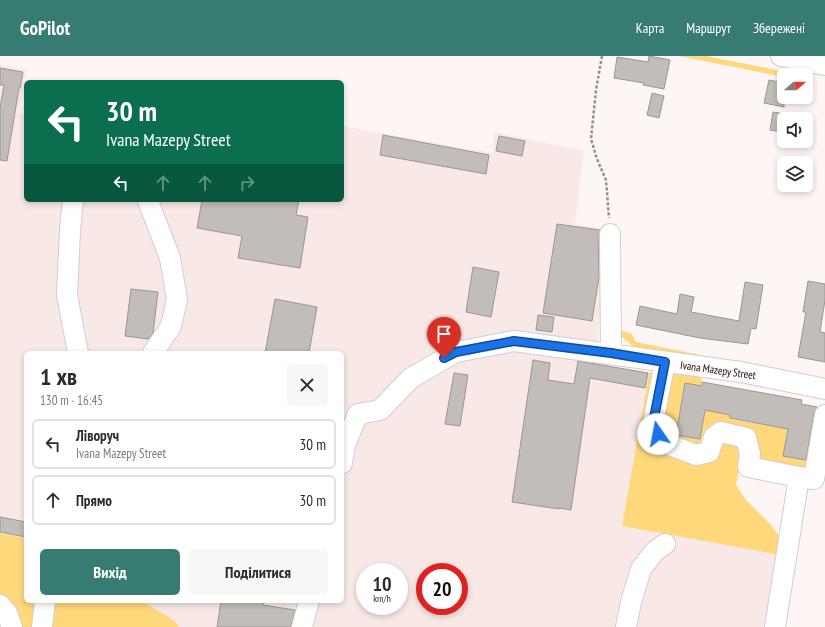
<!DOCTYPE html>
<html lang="uk">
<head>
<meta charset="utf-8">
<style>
	body { margin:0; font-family:"PT Sans Narrow",sans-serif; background:#f7f7f7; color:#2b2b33; height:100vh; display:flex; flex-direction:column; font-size:15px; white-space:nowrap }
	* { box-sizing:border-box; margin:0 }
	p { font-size:13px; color:#7c7c81 }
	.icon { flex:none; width:22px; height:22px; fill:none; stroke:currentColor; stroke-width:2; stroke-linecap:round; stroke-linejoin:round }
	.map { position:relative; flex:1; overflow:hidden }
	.drawer { position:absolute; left:24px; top:295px; width:320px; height:252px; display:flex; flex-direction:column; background:#fff; border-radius:6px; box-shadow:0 2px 6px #0003 }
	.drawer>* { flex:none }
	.guide { position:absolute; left:24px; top:24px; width:320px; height:122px; border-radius:6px; box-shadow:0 2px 6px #0003; background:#0b6e4f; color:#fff; overflow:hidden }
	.needle { width:26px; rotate:69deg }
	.fabs { position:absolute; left:777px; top:12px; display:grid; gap:8px }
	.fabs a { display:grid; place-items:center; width:36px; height:36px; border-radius:6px; background:#fff; box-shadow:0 2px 6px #0003; font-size:20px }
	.speed { position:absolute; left:356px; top:507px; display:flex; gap:8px; font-size:20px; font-weight:700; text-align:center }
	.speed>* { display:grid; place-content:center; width:52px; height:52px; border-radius:50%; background:#fff; box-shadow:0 2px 6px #0003; line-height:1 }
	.speed small { font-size:10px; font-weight:400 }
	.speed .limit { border:6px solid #d22; background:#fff; color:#111 }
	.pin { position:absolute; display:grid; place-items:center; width:34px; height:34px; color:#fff; margin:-41px -17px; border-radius:50% 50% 50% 0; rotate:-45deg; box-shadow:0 0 4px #0007 }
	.pin .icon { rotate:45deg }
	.me { position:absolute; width:44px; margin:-22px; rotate:348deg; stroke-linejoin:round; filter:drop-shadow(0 0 3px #0008) }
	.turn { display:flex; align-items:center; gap:14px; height:84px; padding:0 16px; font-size:18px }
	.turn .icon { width:52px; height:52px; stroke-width:2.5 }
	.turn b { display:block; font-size:28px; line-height:34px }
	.lanes { display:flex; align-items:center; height:38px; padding:0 16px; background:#0003; justify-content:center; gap:20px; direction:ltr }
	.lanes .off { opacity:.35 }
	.round { display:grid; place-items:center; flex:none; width:42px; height:42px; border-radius:6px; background:#f7f7f7 }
	.headline { display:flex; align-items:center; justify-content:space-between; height:68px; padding:0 16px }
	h1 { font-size:24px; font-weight:600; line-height:30px }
	.primary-button { display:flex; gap:8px; margin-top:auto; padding:8px 16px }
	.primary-button a { flex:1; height:46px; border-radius:6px; background:#367c73; color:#fff; font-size:16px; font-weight:600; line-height:46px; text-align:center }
	.primary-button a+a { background:#f7f7f7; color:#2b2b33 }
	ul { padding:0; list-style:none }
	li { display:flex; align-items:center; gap:12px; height:50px; margin:0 8px 6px; padding:0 8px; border:2px solid #e1e1e2; border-radius:6px }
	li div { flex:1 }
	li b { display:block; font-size:15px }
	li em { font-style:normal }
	header { display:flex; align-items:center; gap:24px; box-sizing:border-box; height:56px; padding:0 20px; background:#367c73; color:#fff }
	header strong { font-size:19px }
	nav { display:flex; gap:22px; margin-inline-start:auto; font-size:14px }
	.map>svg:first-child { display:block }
	.built { fill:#f8e8e6; fill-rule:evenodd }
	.green { fill:#fed87a }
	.building { fill:#c3bdb9; stroke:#9c9692 }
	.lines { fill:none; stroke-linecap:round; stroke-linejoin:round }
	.minor-casing { stroke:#d5cdcc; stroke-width:22 }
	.path { stroke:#948f8e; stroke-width:2.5; stroke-dasharray:3 2; stroke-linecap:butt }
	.minor { stroke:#fff; stroke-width:20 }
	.route-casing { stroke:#114b97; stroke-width:10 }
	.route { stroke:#1a73e8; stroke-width:7 }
	.labels { text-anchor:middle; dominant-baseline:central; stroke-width:3.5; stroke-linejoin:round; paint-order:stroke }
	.street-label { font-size:11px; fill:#161413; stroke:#fef6f5 }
</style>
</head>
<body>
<header>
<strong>GoPilot</strong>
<nav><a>Карта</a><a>Маршрут</a><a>Збережені</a></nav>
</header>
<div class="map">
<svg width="825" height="571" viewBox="0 0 825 571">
	<rect width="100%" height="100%" fill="#fef6f5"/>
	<path class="built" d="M0,9L27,14L18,57L26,59V144H342V70L493,97L494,76L584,95L575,168L607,174L596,307L649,317L622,470L780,499L768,571H27L32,545H342V297H26V482L0,477ZM365,516H399V550H365ZM425,516H459V550H425Z"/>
	<path class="green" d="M679,0H706L802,19H784V21Z
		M619,274L631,277L636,286L825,324L636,293L620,279Z
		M675,313L701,317L702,330L685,327L676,379L700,383L705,354L730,359V363L766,369L767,365L788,369L783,400L811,405L809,416L740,410L736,429L746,444L772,470L783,486L780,499L622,470L649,317Z
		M0,477L26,482V545H145C150,554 172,558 179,571H0Z"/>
	<path class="building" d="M649,0L670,4L664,33L643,29L644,27L614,22L617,1L648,6Z
		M0,12L23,16L20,32H19L7,105L0,104V52L4,29H0Z
		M769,24L784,27V51L764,47Z
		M652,37L664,40L659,62L647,59Z
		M773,56L785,58L782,76L770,74Z
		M383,79L489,99L486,118L380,99Z
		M499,80L525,85L522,100L496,95Z
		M202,144H299L296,159L308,161L300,212L238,202L242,180L197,172Z
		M557,168L600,174L598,178L599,221L592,265L543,257Z
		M473,211L499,216L491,261L466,256Z
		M808,225L825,228V244L820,276L825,277V306L798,301L806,256H803Z
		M745,226L763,229L756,273L751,272L748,288L700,282L636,269L640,250L677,258L680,238L694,241L691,256L739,265Z
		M131,233L158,236L153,277L148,283L125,280Z
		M275,243L317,251L309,297H265Z
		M538,259L554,261L552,276L536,274Z
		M533,304L550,307L548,324L574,328L578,305L648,317L645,332L590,322L571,454L559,452V453L512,446Z
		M454,317L468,319L460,370L445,368Z
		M702,326L802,344L801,348L817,351L814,357L806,404L783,400L788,373L730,362V359L705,354L700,383L676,379L685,327L702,330Z
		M0,461L26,466V481L0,476Z
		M221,545H264L263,549L295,554L291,571H217Z"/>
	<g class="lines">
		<defs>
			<path id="minor" d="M781,0L825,9
				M73,144L70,174L67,239L78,297
				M148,145L170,202L177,243L171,270L153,297
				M610,178L611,297
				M665,306L654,362L659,378L667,388L696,399L709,396L714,381L721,376L746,382L750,398L748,411L799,421
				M342,407L345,389L358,358L380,354L411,322L456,296L514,285L741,316L825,333
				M0,549L7,557L12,571
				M42,571L45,545
				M302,571L309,545
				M626,571L631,546L641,513L654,496L665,488
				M775,571L799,421L814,423L825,359"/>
		</defs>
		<use href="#minor" class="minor-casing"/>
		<path class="path" d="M602,0L596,34L591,83L597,103L606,124L609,162"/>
		<use href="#minor" class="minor"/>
	</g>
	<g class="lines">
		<defs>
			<path id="route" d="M444,302L456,296L514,285L611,297L665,306L654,362L658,378"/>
		</defs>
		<use href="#route" class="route-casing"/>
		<use href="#route" class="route"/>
	</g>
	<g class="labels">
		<g class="street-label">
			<text transform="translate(718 314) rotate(8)">Ivana Mazepy Street</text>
		</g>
	</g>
</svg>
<div class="fabs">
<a><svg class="needle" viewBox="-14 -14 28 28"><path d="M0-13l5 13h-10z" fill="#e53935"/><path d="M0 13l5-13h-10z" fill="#7c7c81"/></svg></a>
<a><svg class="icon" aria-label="sound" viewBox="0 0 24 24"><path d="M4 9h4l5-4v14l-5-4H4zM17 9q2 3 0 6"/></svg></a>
<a><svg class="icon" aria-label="layers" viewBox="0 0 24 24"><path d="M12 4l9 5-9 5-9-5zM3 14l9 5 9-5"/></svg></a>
</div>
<div class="speed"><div>10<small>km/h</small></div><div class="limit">20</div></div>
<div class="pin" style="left:444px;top:302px;background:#d93025"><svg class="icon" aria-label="arrive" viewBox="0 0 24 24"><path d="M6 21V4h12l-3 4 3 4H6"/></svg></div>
<svg class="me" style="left:658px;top:378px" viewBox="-20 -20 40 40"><circle r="19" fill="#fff"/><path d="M0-13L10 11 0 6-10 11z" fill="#1a73e8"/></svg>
<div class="guide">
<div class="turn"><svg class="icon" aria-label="left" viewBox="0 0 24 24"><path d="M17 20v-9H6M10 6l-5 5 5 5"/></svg><div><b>30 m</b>Ivana Mazepy Street</div></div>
<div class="lanes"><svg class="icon" aria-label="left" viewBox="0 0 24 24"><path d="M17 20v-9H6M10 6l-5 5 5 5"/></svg><svg class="icon off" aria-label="ahead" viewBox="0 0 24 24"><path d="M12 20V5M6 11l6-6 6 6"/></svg><svg class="icon off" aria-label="ahead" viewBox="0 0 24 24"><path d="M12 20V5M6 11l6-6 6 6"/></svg><svg class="icon off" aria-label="right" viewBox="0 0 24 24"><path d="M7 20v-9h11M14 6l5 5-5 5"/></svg></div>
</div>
<section class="drawer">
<div class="headline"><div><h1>1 хв</h1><p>130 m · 16:45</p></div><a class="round"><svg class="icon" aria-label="close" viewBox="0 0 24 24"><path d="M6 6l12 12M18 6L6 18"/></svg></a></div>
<ul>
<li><svg class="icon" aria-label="left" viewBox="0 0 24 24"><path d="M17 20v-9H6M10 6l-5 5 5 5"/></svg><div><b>Ліворуч</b><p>Ivana Mazepy Street</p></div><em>30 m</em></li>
<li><svg class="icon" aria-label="ahead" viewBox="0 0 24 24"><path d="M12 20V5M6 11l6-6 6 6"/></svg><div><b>Прямо</b></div><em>30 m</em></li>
</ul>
<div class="primary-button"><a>Вихід</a><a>Поділитися</a></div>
</section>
</div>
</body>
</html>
